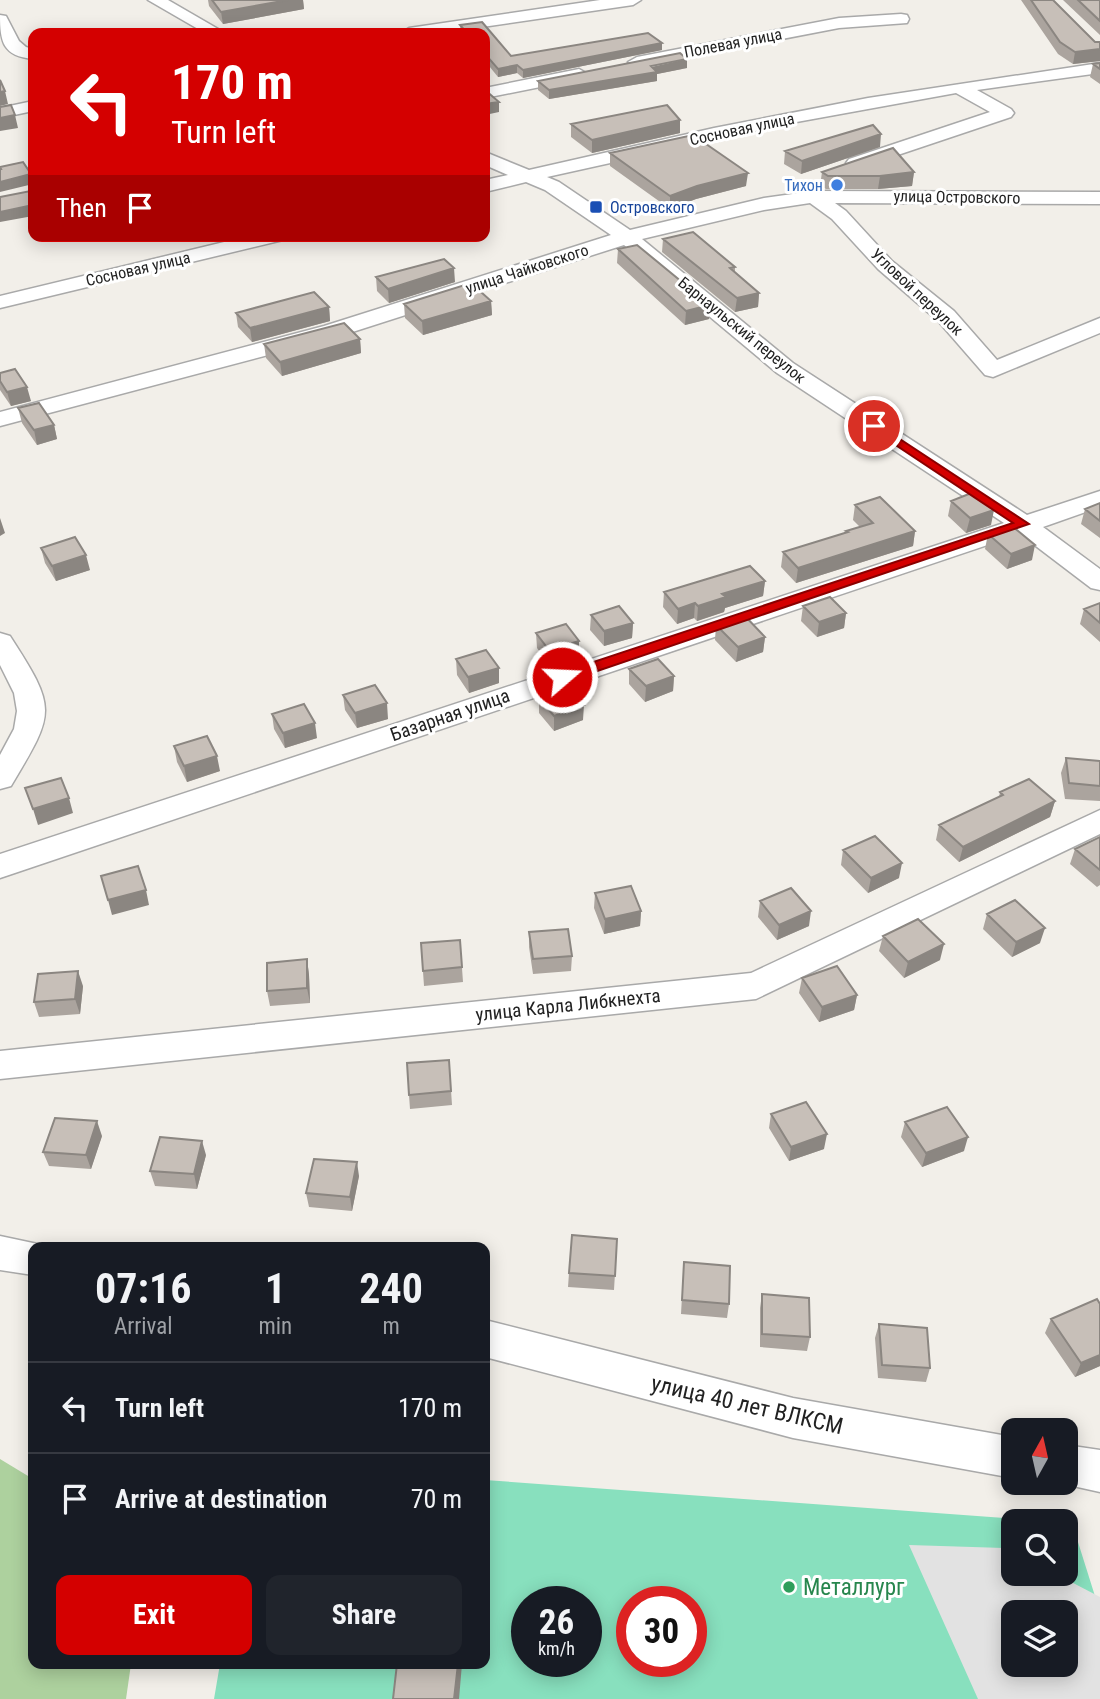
<!DOCTYPE html>
<html lang="en">
<head>
<meta charset="utf-8">
<style>
	body { margin:0; font-family:"Roboto Condensed",sans-serif; background:#20242c; color:#f1f3f6; height:100vh; display:flex; flex-direction:column; font-size:26px; white-space:nowrap }
	* { box-sizing:border-box; margin:0 }
	p { font-size:23px; color:#9ea1a6 }
	.icon { flex:none; width:38px; height:38px; fill:none; stroke:currentColor; stroke-width:2; stroke-linecap:round; stroke-linejoin:round }
	.map { position:relative; flex:1; overflow:hidden }
	.sheet { position:absolute; left:28px; top:1242px; width:462px; height:427px; display:flex; flex-direction:column; background:#171b24; border-radius:14px; box-shadow:0 4px 18px #0003 }
	.sheet>* { flex:none }
	.hud { position:absolute; left:28px; top:28px; width:462px; height:214px; border-radius:14px; box-shadow:0 4px 18px #0003; background:#d40000; color:#fff; overflow:hidden }
	.needle { width:46px; rotate:8deg }
	.fabs { position:absolute; left:1001px; top:1418px; display:grid; gap:14px }
	.fabs a { display:grid; place-items:center; width:77px; height:77px; border-radius:14px; background:#171b24; box-shadow:0 4px 18px #0003; font-size:35px }
	.speed { position:absolute; left:511px; top:1586px; display:flex; gap:14px; font-size:35px; font-weight:700; text-align:center }
	.speed>* { display:grid; place-content:center; width:91px; height:91px; border-radius:50%; background:#171b24; box-shadow:0 4px 18px #0003; line-height:1 }
	.speed small { font-size:18px; font-weight:400 }
	.speed .limit { border:10px solid #d22; background:#fff; color:#111 }
	.pin { position:absolute; display:grid; place-items:center; width:60px; height:60px; color:#fff; margin:-30px; border:4px solid #fff; border-radius:50%; box-shadow:0 2px 7px #0007 }
	.me { position:absolute; width:77px; margin:-38px; rotate:71deg; stroke-linejoin:round; filter:drop-shadow(0 0 5px #0008) }
	.turn { display:flex; align-items:center; gap:24px; height:147px; padding:0 28px; font-size:32px }
	.turn .icon { width:91px; height:91px; stroke-width:2.5 }
	.turn b { display:block; font-size:49px; line-height:60px }
	.then { display:flex; align-items:center; height:66px; padding:0 28px; background:#0003; gap:14px; font-size:26px }
	.eta { display:flex; justify-content:space-evenly; align-items:center; height:119px; text-align:center }
	.eta b { font-size:42px; font-weight:700; line-height:49px }
	.action { display:flex; gap:14px; margin-top:auto; padding:14px 28px }
	.action a { flex:1; height:80px; border-radius:14px; background:#d40000; color:#fff; font-size:28px; font-weight:700; line-height:80px; text-align:center }
	.action a+a { background:#20242c; color:#f1f3f6 }
	ul { padding:0; list-style:none }
	li { display:flex; align-items:center; gap:21px; height:91px; padding:0 28px; border-top:2px solid #363941 }
	li div { flex:1 }
	li b { display:block; font-size:26px }
	li em { font-style:normal }
	.map>svg:first-child { display:block }
	.forest { fill:#add19e }
	.pitch { fill:#88e0be; fill-rule:evenodd }
	.parking { fill:#e2e2e2; fill-rule:evenodd }
	.lines { fill:none; stroke-linecap:round; stroke-linejoin:round }
	.minor-casing { stroke:#a9a9a9; stroke-width:3 }
	.minor { fill:#fff; fill-rule:evenodd }
	.wall { fill:#aba49e }
	.shaded-wall { fill:#8b8681 }
	.building { fill:#c7bfb8; stroke:#8b8681; stroke-width:2 }
	.route { fill:#d40000; stroke:#8a0000; stroke-width:2 }
	.shop-dot { fill:#3f7fe0; stroke:#fff; stroke-width:2.5 }
	.transit-dot { fill:#1a4fb4; stroke:#fff; stroke-width:2.5 }
	.leisure-dot { fill:#2e9e5b; stroke:#fff; stroke-width:2.5 }
	.labels { text-anchor:middle; dominant-baseline:central; stroke-width:6; stroke-linejoin:round; paint-order:stroke }
	.far-street-label { font-size:16px; fill:#222; stroke:#fff }
	.far-shop-label { font-size:16px; fill:#366cbe; stroke:#fff; text-anchor:end }
	.far-transit-label { font-size:16px; fill:#164399; stroke:#fff; text-anchor:start }
	.street-label { font-size:19px; fill:#222; stroke:#fff }
	.near-street-label { font-size:23px; fill:#222; stroke:#fff }
	.near-leisure-label { font-size:23px; fill:#27864d; stroke:#fff; text-anchor:start }
</style>
</head>
<body>
<div class="map">
<svg width="1100" height="1699" viewBox="0 0 1100 1699">
	<rect width="100%" height="100%" fill="#f2efe9"/>
	<path class="forest" d="M0,1459L33,1479V1664H131L126,1699H0Z"/>
	<path class="pitch" d="M485,1480L1046,1521H1013V1573H1066V1522L1072,1523L1100,1612V1699H214L220,1664H485ZM527,1601H586V1661H527ZM632,1601H691V1661H632ZM1013,1612H1066V1664H1013Z"/>
	<path class="parking" d="M909,1545L1004,1548L1013,1553V1573H1054L1100,1597V1699H978ZM1013,1612H1066V1664H1013Z"/>
	<g class="lines">
		<defs>
			<path id="minor" d="M148,0H168L225,33H205Z
				M600,0H641L633,5L441,33H401L409,28Z
				M901,14L907,15L909,19L907,23L839,28L637,67L628,62L637,57L839,18Z
				M0,15L6,16L19,41L26,47L33,49V59C3,56 0,42 0,15Z
				M1100,63V73L977,90L1011,109L1014,113L1011,117L856,169L849,167L846,163L849,159L990,112L956,93L791,123L547,177L559,182L630,230L764,198L814,191L1100,192V204L835,203L846,211L892,261L954,311L997,360L1100,318V333L993,377L985,375L938,321L878,269L832,219L810,203L764,210L642,239L793,363L1027,515L1100,491V507L1043,527L1100,569V590L1091,588L1020,534L0,878V854L1004,523L777,373L624,245L340,336L0,426V412L324,326L611,235L545,190L526,182L485,192V180L508,175L485,165V152L529,170L714,128L868,98Z
				M579,69L588,74L585,78L485,98V88Z
				M33,101V111L0,118V108Z
				M249,236H286L283,240L0,308V296Z
				M0,633L10,636C58,710 55,712 11,786L0,789V755L14,729L17,711L14,693L0,665Z
				M1100,810V834L756,999L0,1079V1051L751,973Z
				M0,1236L47,1246L48,1248H33V1275L0,1270Z
				M485,1320L793,1398L1013,1437V1478L793,1438L485,1357Z
				M1066,1445L1100,1450V1492L1055,1482H1066Z"/>
		</defs>
		<use href="#minor" class="minor-casing"/>
		<use href="#minor" class="minor"/>
	</g>
	<path class="wall" d="M208,0H303L304,9L223,24L209,6Z
		M1021,0H1053L1095,42H1100V61L1073,64L1058,54Z
		M1063,0H1100V35Z
		M482,22L511,56L648,33L662,43V50L523,78L517,73L498,77L485,61V33H461L460,25Z
		M1100,63V84L1090,77L1093,64Z
		M687,68L657,74V81L549,99L538,90V81Z
		M571,124L680,133L592,153L571,137Z
		M880,147L801,174L784,164L785,151Z
		M610,153L746,186L696,199L670,209L610,166Z
		M822,172H914L912,186L878,189H826L820,186Z
		M663,239L735,267V272L759,293L758,307L735,312L662,252Z
		M618,249L710,305L709,319L685,325L617,263Z
		M376,277L455,282L389,303L377,291Z
		M491,301L492,315L423,335L405,318L404,304Z
		M329,307L330,321L252,342L238,327L236,313Z
		M360,339L361,353L282,376L266,358L264,344Z
		M0,373L31,401L11,406L0,390Z
		M18,408L54,425L57,439L37,445L22,423Z
		M951,501L991,525L966,533L948,516Z
		M1100,503V538L1081,524L1085,509Z
		M855,505L915,531L913,546L796,583L781,567L783,552L846,533V531L860,527L853,520Z
		M988,534L1032,560L1007,569L985,549Z
		M41,548L90,570L56,581L45,563Z
		M765,581L763,596L725,608L724,612L697,621L694,618L677,624L663,607L664,592Z
		M1100,603V642L1080,624L1084,609Z
		M803,606L846,613L844,628L817,637L801,621Z
		M591,615L633,623L632,638L604,646L590,630Z
		M716,625L765,637L763,652L736,662L715,640Z
		M536,633L579,656L549,665L537,648Z
		M456,659L499,683L469,693L457,675Z
		M629,669L674,676L673,691L645,702L629,684Z
		M343,695L388,719L357,728L345,710Z
		M539,698L583,720L554,731L539,713Z
		M272,714L317,738L285,748L274,729Z
		M174,746L220,771L187,782L177,762Z
		M1066,758L1100,761V801L1065,799L1061,773Z
		M1000,792L1055,801L1050,817L959,862L936,840L939,825L999,797Z
		M1100,837V885L1097,887L1070,864L1075,849Z
		M843,850L899,878L868,893L841,865Z
		M595,893L641,911L640,926L604,934L594,908Z
		M760,901L809,926L777,940L758,917Z
		M987,914L1040,943L1012,957L983,929Z
		M529,932L572,956L571,971L533,974L529,947Z
		M883,936L940,960L904,978L879,951Z
		M460,940L463,982L424,986L421,943Z
		M307,959L309,975L310,1003L270,1006L267,991Z
		M802,978L857,995L854,1010L819,1022L799,993Z
		M83,986L80,1014L39,1017L34,1002Z
		M449,1060L452,1105L410,1109L409,1095Z
		M771,1114L824,1149L789,1161L769,1128Z
		M905,1122L964,1151L922,1167L901,1137Z
		M102,1136L91,1169L49,1166L43,1152Z
		M206,1155L197,1189L155,1186L150,1171Z
		M359,1176L352,1211L309,1207L306,1193Z
		M617,1239L614,1290L568,1287L569,1273Z
		M684,1262L729,1304L727,1318L681,1314Z
		M762,1294L810,1337L807,1351L760,1347V1308Z
		M1051,1319L1100,1366L1075,1377L1045,1333Z
		M879,1324L930,1368L926,1382L878,1378L875,1338Z"/>
	<path class="shaded-wall" d="M288,0H303L304,9L223,24L221,12Z
		M662,43V50L523,78V70Z
		M1100,49V61L1073,64L1075,52Z
		M687,59V68L657,74V81L549,99V90Z
		M517,65V73L498,77V69Z
		M5,91L8,104L0,106V92Z
		M499,102V112L485,115V104Z
		M15,115L18,128L0,131V118Z
		M680,120V133L592,153V140Z
		M881,134L880,147L801,174L802,161Z
		M914,172L912,186L878,189L880,176Z
		M748,173L746,186L696,199L670,209V196L697,186Z
		M31,174L33,184L0,192V182Z
		M33,205V216L0,222V212Z
		M454,268L455,282L389,303L388,289Z
		M759,293L758,307L735,312L737,298Z
		M491,301L492,315L423,335L422,321Z
		M710,305L709,319L685,325L686,311Z
		M329,307L330,321L252,342L250,328Z
		M360,339L361,353L282,376L280,362Z
		M27,387L31,401L11,406L7,392Z
		M54,425L57,439L37,445L34,430Z
		M994,510L991,525L966,533L970,518Z
		M0,518L5,533L0,536Z
		M915,531L913,546L796,583L798,568Z
		M1035,545L1032,560L1007,569L1011,554Z
		M86,555L90,570L56,581L52,566Z
		M765,581L763,596L725,608L724,612L697,621L698,606L722,594Z
		M695,603L694,618L677,624L678,609Z
		M846,613L844,628L817,637L819,622Z
		M633,623L632,638L604,646V631Z
		M765,637L763,652L736,662L738,647Z
		M579,641V656L549,665V650Z
		M499,668V683L469,693L468,677Z
		M674,676L673,691L645,702L646,686Z
		M387,703L388,719L357,728L355,713Z
		M584,705L583,720L554,731V716Z
		M315,723L317,738L285,748L283,733Z
		M217,756L220,771L187,782L184,766Z
		M69,798L73,813L38,825L33,809Z
		M1055,801L1050,817L959,862L963,847Z
		M902,863L899,878L868,893L871,878Z
		M146,890L149,905L112,915L108,900Z
		M641,911L640,926L604,934L605,919Z
		M811,911L809,926L777,940L779,925Z
		M1045,928L1040,943L1012,957L1016,942Z
		M944,944L940,960L904,978L908,962Z
		M307,959L309,975L310,1003L307,988Z
		M78,971L83,986L80,1014L75,999Z
		M857,995L854,1010L819,1022L822,1007Z
		M97,1121L102,1136L91,1169L86,1155Z
		M827,1134L824,1149L789,1161L791,1147Z
		M968,1137L964,1151L922,1167L926,1153Z
		M202,1141L206,1155L197,1189L194,1174Z
		M357,1162L359,1176L352,1211L350,1197Z
		M1100,1355V1366L1075,1377L1081,1363Z
		M458,1664H462L459,1699H454Z"/>
	<path class="building" d="M212,0H288L221,12Z
		M1031,0H1053L1095,42H1100V49L1075,52L1060,42Z
		M1078,0H1100V21Z
		M482,22L511,56L648,33L662,43L523,70L517,65L498,69L485,54V33H467L460,25Z
		M680,53L687,59L651,66L657,72L549,90L538,81Z
		M1100,63V69L1093,64Z
		M0,80L5,91L0,92Z
		M485,90L499,102L485,104Z
		M11,105L15,115L0,118V107Z
		M667,105L680,120L592,140L571,124Z
		M873,125L881,134L802,161L785,151Z
		M693,135L748,173L697,186L670,196L610,153Z
		M893,148L914,172L880,176H828L822,172Z
		M23,162L31,174L0,182V169H1L0,167Z
		M33,178V205L0,212V197L31,191Z
		M693,232L735,267L730,268L759,293L737,298L663,239Z
		M637,245L710,305L686,311L618,249Z
		M444,259L454,268L388,289L376,277Z
		M471,283L491,301L422,321L404,304Z
		M314,292L329,307L250,328L236,313Z
		M344,323L360,339L280,362L264,344Z
		M15,369L27,387L7,392L0,381V373Z
		M39,403L54,425L34,430L18,408Z
		M974,492L994,510L970,518L951,501Z
		M880,497L915,531L798,568L783,552L848,532L846,531L873,523L855,505Z
		M1100,503V521L1085,509Z
		M1012,526L1035,545L1011,554L988,534Z
		M75,537L86,555L52,566L41,548Z
		M750,566L765,581L722,594L726,597L698,606L695,603L678,609L664,592Z
		M830,597L846,613L819,622L803,606Z
		M1100,603V623L1084,609Z
		M619,606L633,623L604,631L591,615Z
		M744,615L765,637L738,647L716,625Z
		M566,624L579,641L549,650L536,633Z
		M486,650L499,668L468,677L456,659Z
		M658,659L674,676L646,686L629,669Z
		M375,685L387,703L355,713L343,695Z
		M568,687L584,705L554,716L539,698Z
		M304,704L315,723L283,733L272,714Z
		M207,736L217,756L184,766L174,746Z
		M1066,758L1100,761V786L1069,783Z
		M61,778L69,798L33,809L25,788Z
		M1029,779L1055,801L963,847L939,825L1003,795L1000,792Z
		M875,836L902,863L871,878L843,850Z
		M1100,837V870L1075,849Z
		M138,866L146,890L108,900L101,876Z
		M631,886L641,911L605,919L595,893Z
		M791,888L811,911L779,925L760,901Z
		M1015,900L1045,928L1016,942L987,914Z
		M918,919L944,944L908,962L883,936Z
		M568,929L572,956L533,959L529,932Z
		M460,940L462,967L423,971L421,943Z
		M307,959V988L267,991V963Z
		M837,966L857,995L822,1007L802,978Z
		M78,971L75,999L34,1002L38,974Z
		M449,1060L451,1091L409,1095L407,1063Z
		M806,1102L827,1134L791,1147L771,1114Z
		M947,1107L968,1137L926,1153L905,1122Z
		M55,1118L97,1121L86,1155L43,1152Z
		M160,1137L202,1141L194,1174L150,1171Z
		M314,1159L357,1162L350,1197L306,1193Z
		M572,1235L617,1239L615,1276L569,1273Z
		M684,1262L730,1266L729,1304L682,1300Z
		M762,1294L809,1298L810,1337L762,1334Z
		M1097,1299L1100,1304V1355L1081,1363L1051,1319Z
		M879,1324L927,1328L930,1368L882,1365Z
		M397,1664H458L454,1699H393Z"/>
	<path class="route" d="M874,422L1029,524L568,681H557L555,677L557,674L1013,523L870,428L868,426Z"/>
	<circle class="shop-dot" cx="837" cy="185" r="7"/>
	<rect class="transit-dot" x="589" y="200" width="14" height="14" rx="3.5"/>
	<circle class="leisure-dot" cx="789" cy="1587" r="7"/>
	<g class="labels">
		<g class="far-street-label">
			<text transform="translate(733 43) rotate(-11)">Полевая улица</text>
			<text transform="translate(742 129) rotate(-12)">Сосновая улица</text>
			<text transform="translate(957 197) rotate(1)">улица Островского</text>
			<text transform="translate(138 269) rotate(-13)">Сосновая улица</text>
			<text transform="translate(527 269) rotate(-18)">улица Чайковского</text>
			<text transform="translate(917 292) rotate(43)">Угловой переулок</text>
			<text transform="translate(742 330) rotate(39)">Барнаульский переулок</text>
		</g>
		<g class="far-shop-label">
			<text x="823" y="185">Тихон</text>
		</g>
		<g class="far-transit-label">
			<text x="610" y="207">Островского</text>
		</g>
		<g class="street-label">
			<text transform="translate(450 715) rotate(-19)">Базарная улица</text>
			<text transform="translate(568 1005) rotate(-6)">улица Карла Либкнехта</text>
		</g>
		<g class="near-street-label">
			<text transform="translate(747 1405) rotate(13)">улица 40 лет ВЛКСМ</text>
		</g>
		<g class="near-leisure-label">
			<text x="803" y="1587">Металлург</text>
		</g>
	</g>
</svg>
<div class="fabs">
<a><svg class="needle" viewBox="-14 -14 28 28"><path d="M0-13l5 13h-10z" fill="#e53935"/><path d="M0 13l5-13h-10z" fill="#9ea1a6"/></svg></a>
<a><svg class="icon" aria-label="search" viewBox="0 0 24 24"><circle cx="10" cy="10" r="6"/><path d="M15 15l6 6"/></svg></a>
<a><svg class="icon" aria-label="layers" viewBox="0 0 24 24"><path d="M12 4l9 5-9 5-9-5zM3 14l9 5 9-5"/></svg></a>
</div>
<div class="speed"><div>26<small>km/h</small></div><div class="limit">30</div></div>
<div class="pin" style="left:874px;top:426px;background:#d93025"><svg class="icon" aria-label="arrive" viewBox="0 0 24 24"><path d="M6 21V4h12l-3 4 3 4H6"/></svg></div>
<svg class="me" style="left:562px;top:677px" viewBox="-20 -20 40 40"><circle r="17" fill="#d40000" stroke="#fff" stroke-width="3"/><path d="M0-11L8 9 0 5-8 9z" fill="#fff"/></svg>
<div class="hud">
<div class="turn"><svg class="icon" aria-label="left" viewBox="0 0 24 24"><path d="M17 20v-9H6M10 6l-5 5 5 5"/></svg><div><b>170 m</b>Turn left</div></div>
<div class="then">Then<svg class="icon" aria-label="arrive" viewBox="0 0 24 24"><path d="M6 21V4h12l-3 4 3 4H6"/></svg></div>
</div>
<section class="sheet">
<div class="eta">
<div><b>07:16</b><p>Arrival</p></div>
<div><b>1</b><p>min</p></div>
<div><b>240</b><p>m</p></div>
</div>
<ul>
<li><svg class="icon" aria-label="left" viewBox="0 0 24 24"><path d="M17 20v-9H6M10 6l-5 5 5 5"/></svg><div><b>Turn left</b></div><em>170 m</em></li>
<li><svg class="icon" aria-label="arrive" viewBox="0 0 24 24"><path d="M6 21V4h12l-3 4 3 4H6"/></svg><div><b>Arrive at destination</b></div><em>70 m</em></li>
</ul>
<div class="action"><a>Exit</a><a>Share</a></div>
</section>
</div>
</body>
</html>
